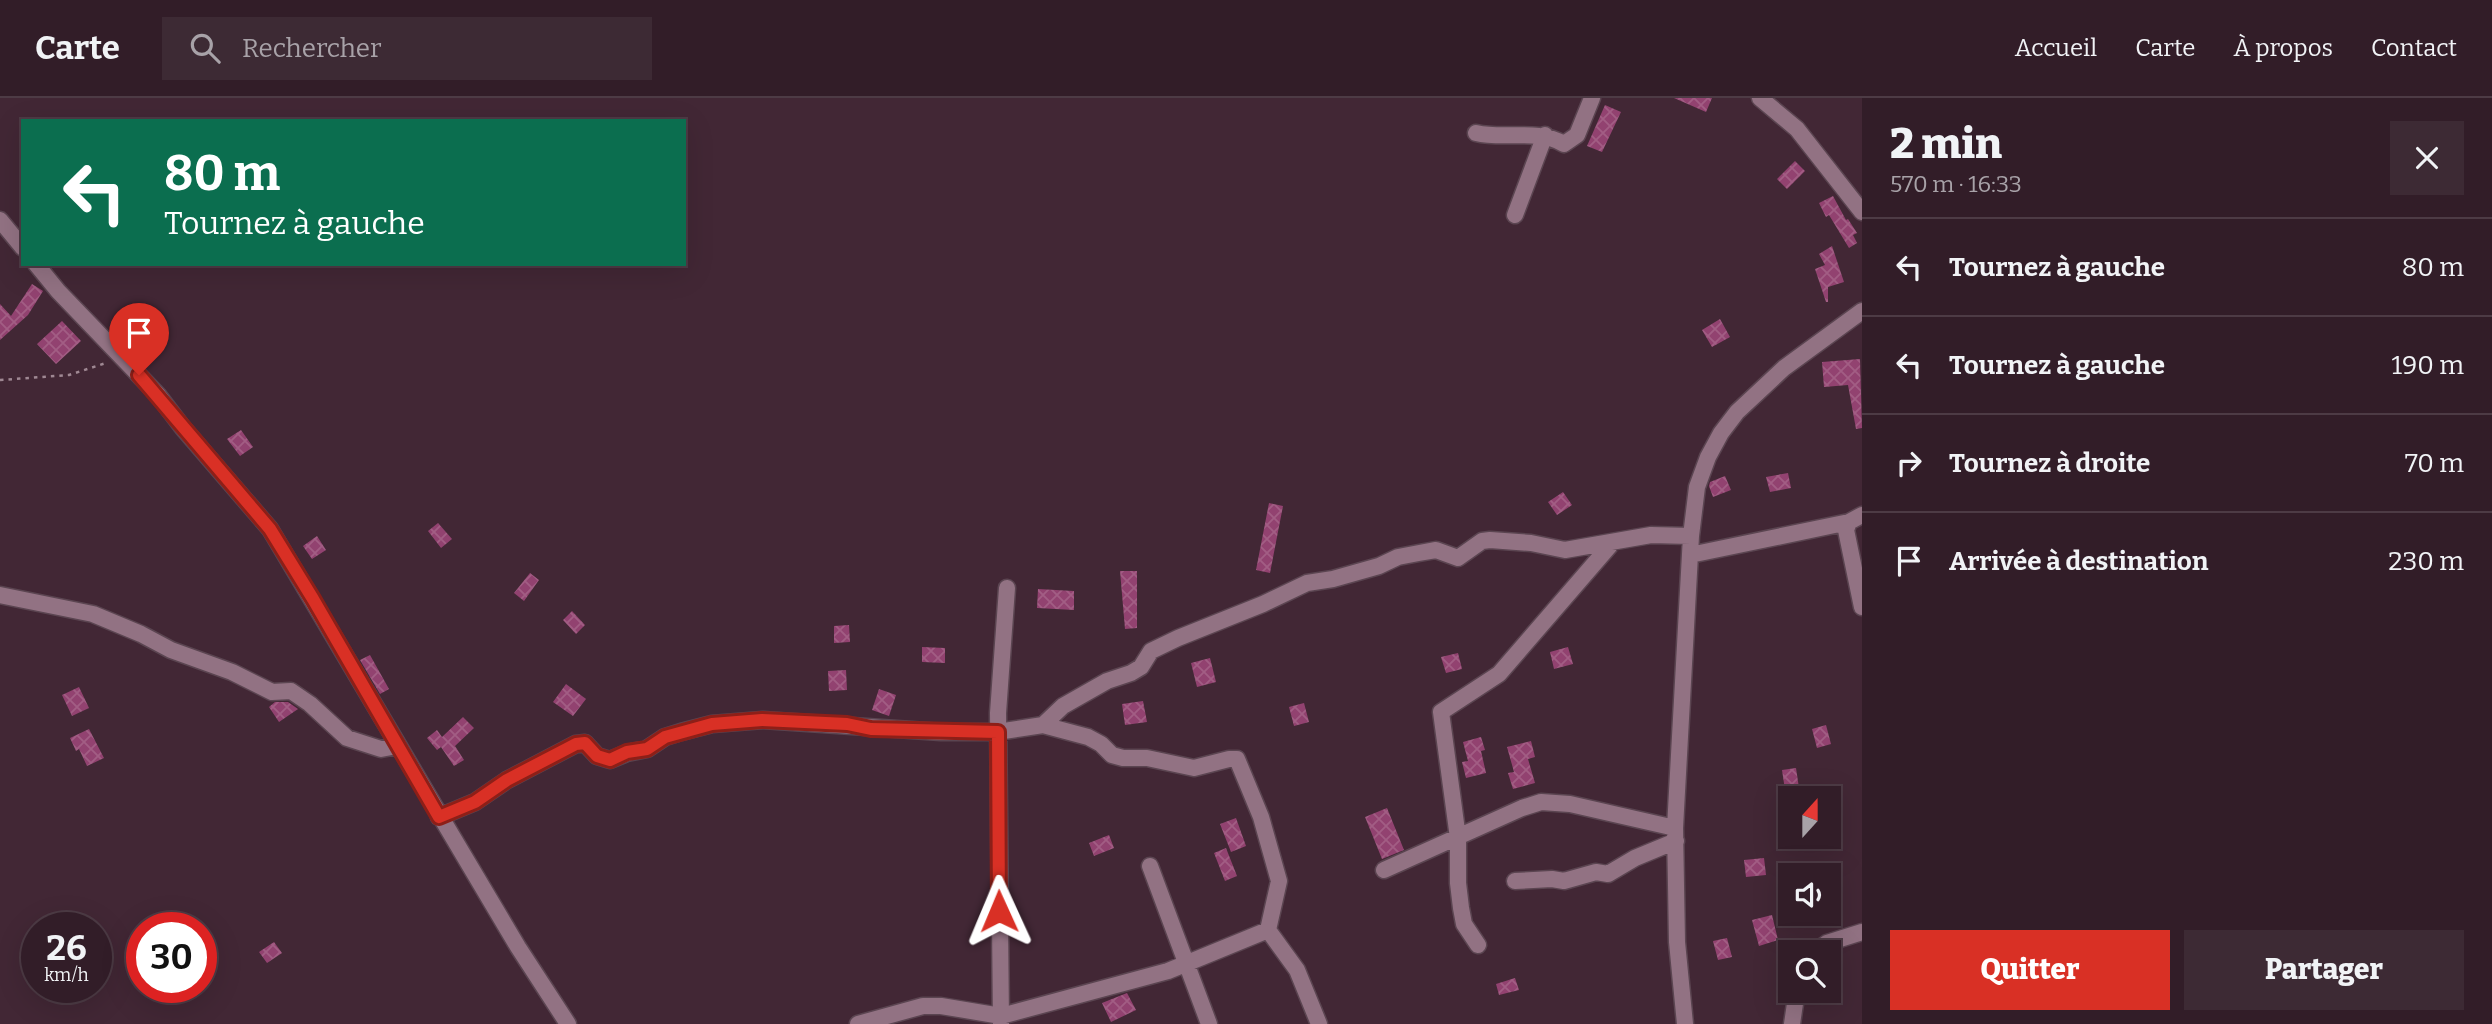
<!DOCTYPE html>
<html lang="fr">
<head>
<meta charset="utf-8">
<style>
	body { margin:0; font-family:Bitter,serif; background:#3d2a34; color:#f1f3f6; height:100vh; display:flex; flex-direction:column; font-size:26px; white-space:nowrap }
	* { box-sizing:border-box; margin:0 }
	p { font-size:23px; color:#a8a2a8 }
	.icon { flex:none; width:38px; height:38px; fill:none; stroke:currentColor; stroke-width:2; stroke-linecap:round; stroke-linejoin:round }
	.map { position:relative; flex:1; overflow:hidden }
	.side { display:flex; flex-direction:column; background:#321d28; width:630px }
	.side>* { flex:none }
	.guide { position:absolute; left:21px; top:21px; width:665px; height:147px; border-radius:0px; box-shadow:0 7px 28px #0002,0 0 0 2px #4d3b45; background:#0b6e4f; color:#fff; overflow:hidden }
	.needle { width:46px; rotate:21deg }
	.buttons { position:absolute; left:1778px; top:688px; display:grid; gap:14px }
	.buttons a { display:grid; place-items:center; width:63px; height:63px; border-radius:0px; background:#321d28; box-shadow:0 7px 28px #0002,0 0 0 2px #4d3b45; font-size:35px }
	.speed { position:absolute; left:21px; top:814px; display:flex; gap:14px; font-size:35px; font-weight:700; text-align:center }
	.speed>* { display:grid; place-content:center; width:91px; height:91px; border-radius:50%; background:#321d28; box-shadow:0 7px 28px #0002,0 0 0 2px #4d3b45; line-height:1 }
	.speed small { font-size:18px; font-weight:400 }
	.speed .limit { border:10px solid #d22; background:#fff; color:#111 }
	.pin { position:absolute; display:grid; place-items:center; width:60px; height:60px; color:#fff; margin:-72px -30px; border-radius:50% 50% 50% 0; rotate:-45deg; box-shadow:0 0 7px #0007 }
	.pin .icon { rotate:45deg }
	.me { position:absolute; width:77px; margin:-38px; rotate:359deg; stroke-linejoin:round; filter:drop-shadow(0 0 5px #0008) }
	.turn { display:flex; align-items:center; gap:24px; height:147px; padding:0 28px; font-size:32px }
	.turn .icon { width:91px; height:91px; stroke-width:2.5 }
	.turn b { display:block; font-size:49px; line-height:60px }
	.round { display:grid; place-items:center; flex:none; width:74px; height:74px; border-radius:0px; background:#3d2a34 }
	.headline { display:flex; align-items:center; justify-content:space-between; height:119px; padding:0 28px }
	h1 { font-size:42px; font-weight:800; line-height:52px }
	.cta { display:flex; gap:14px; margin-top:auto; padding:14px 28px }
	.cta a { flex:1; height:80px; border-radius:0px; background:#d93025; color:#fff; font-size:28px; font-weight:800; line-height:80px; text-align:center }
	.cta a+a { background:#3d2a34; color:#f1f3f6 }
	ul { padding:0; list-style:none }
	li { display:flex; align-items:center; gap:21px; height:98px; padding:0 28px; border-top:2px solid #4d3b45 }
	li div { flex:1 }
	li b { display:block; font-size:26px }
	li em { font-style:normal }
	header { display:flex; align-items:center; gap:42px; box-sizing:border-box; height:98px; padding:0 35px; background:#321d28; border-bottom:2px solid #4d3b45 }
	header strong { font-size:33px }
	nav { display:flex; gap:38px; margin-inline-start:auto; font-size:24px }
	.search { width:490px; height:63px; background:#3d2a34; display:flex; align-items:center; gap:18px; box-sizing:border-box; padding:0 24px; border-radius:0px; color:#a8a2a8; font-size:26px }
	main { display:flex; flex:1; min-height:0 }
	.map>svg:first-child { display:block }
	.building { fill:url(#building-cross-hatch) }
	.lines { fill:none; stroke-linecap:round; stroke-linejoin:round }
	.street-casing { stroke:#5b4551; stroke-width:19 }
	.path { stroke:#9f8893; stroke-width:2.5; stroke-dasharray:3.5 5; stroke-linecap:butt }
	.street { stroke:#927283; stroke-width:16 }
	.route-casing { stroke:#8d1f18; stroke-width:18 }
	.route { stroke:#d93025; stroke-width:12 }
</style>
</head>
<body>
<header>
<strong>Carte</strong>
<div class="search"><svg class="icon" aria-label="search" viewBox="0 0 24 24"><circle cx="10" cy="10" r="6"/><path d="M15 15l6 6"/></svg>Rechercher</div>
<nav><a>Accueil</a><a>Carte</a><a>À propos</a><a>Contact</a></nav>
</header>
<main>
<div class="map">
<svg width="1862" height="926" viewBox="0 0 1862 926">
	<defs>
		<pattern id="building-cross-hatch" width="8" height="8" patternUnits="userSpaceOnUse" patternTransform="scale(1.75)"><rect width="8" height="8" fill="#924270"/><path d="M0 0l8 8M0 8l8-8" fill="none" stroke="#a25d84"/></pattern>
	</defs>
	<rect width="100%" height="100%" fill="#422735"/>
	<path class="building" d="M1674,0H1712L1706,14Z
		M1605,7L1621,14L1602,54L1587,48Z
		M1795,63L1805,73L1787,91L1777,81Z
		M1833,98L1846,122L1848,121L1857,135L1853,137L1857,145L1849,150L1829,117L1826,119L1819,105Z
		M1832,148L1844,184L1828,189V204H1826L1815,171L1825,167L1819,156Z
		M32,186L43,193L28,217L0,242V206L11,218Z
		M1720,221L1730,239L1712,249L1702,232Z
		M62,223L81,243L56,266L37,246Z
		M1860,261L1862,330L1856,331L1848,287L1824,289L1822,264Z
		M241,332L253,349L240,358L227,341Z
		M1788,375L1791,390L1770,394L1766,379Z
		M1725,378L1731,392L1713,399L1709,388L1710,384Z
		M1563,394L1572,407L1557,417L1548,404Z
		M1269,405L1283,408L1270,475L1256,472Z
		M438,425L452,441L441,450L428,433Z
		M317,438L326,452L312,461L303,448Z
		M1120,473H1137V530L1125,531Z
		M530,475L539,482L524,503L514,495Z
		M1038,491L1074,493V512L1037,510Z
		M572,513L585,527L576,536L563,522Z
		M849,527L850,544L834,545V528Z
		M922,549L945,550V565L922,564Z
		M1568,549L1573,566L1554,571L1550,554Z
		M1458,555L1462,571L1446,575L1441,559Z
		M370,557L389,591L380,596L360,562Z
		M1210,560L1216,584L1197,589L1191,565Z
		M846,572L847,592L829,593L828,573Z
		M566,586L586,601L573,618L553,604Z
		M79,589L89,610L72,618L62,597Z
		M879,591L896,597L889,618L872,612Z
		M1143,603L1147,624L1125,627L1122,606Z
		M275,604H288L298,611L279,624L269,609Z
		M1304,605L1309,624L1294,628L1289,609Z
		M463,619L474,630L455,648L464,662L454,668L441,649L437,652L427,640L437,632L442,639Z
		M1826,627L1831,646L1817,650L1812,631Z
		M89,631L104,660L87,668L79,651L76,653L70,640Z
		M1481,639L1485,652L1481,653L1486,675L1466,680L1462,664L1468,663L1463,644Z
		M1531,643L1535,659L1528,661L1535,685L1513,691L1508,675L1514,674L1507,649Z
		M1796,670L1799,690L1785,692L1782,672Z
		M1387,710L1404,752L1382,761L1365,719Z
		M1236,720L1246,748L1231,754L1220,726Z
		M1109,737L1114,750L1094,758L1089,745Z
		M1226,750L1237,778L1225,783L1214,755Z
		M1764,760L1766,777L1746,779L1744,762Z
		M1772,817L1778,842L1759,848L1752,822Z
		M1727,840L1732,859L1718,862L1713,843Z
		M274,844L282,855L267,865L259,854Z
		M1515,880L1519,892L1499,897L1496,886Z
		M1127,895L1136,912L1111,924L1102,905Z"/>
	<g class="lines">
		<defs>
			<path id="street" d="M1760,0L1797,31L1862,114
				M1476,35C1506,42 1536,30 1564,46L1577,37L1592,0
				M1515,117L1545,37
				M0,122L23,150
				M36,166L58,193L158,297L183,330L270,431L518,849L568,926
				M1862,417L1849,424L1846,432L1862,509
				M1690,457L1849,424
				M0,497L93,516L141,536L171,552L232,574L272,594L291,593L310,606L347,640L381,651L397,648
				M1043,627L1063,608L1107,583L1131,575L1141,569L1151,553L1178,540L1263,506L1307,485L1333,481L1379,468L1398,459L1419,455L1436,452L1458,460L1482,443L1490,442L1531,445L1565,452L1651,437L1691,438
				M439,719L475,704L507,682L576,646L585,645L597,658L610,662L627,655L647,651L665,639L681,634L712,626L763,622L941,634H997L1043,627L1088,639L1101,646L1112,657L1123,660H1147L1194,670L1229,661H1237L1261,719L1279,783L1268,832
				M1150,768L1209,926
				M1384,772L1522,710L1541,704L1570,706L1675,730
				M1515,783L1552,781L1564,783L1596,774L1608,776L1635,760L1676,743
				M1268,832L1297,872L1319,926
				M1478,847L1464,826L1461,810L1458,785V740L1441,614L1499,576L1613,444
				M1815,854L1827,845L1862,834
				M858,926L923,908H941L1001,918L1168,873L1268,832
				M1001,926L998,615L1007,490
				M1685,926L1677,844L1675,730L1691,438L1697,389L1708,359L1721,335L1737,314L1784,270L1862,213
				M1792,926L1797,892"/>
		</defs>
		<use href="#street" class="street-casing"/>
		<path class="path" d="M0,282L69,277L106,265"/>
		<use href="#street" class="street"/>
	</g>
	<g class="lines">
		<defs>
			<path id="route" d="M139,277L270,431L313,501L439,719L475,704L507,682L576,646L585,645L597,658L610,662L627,654L647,651L665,639L712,626L762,622L847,626L871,631L998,634L999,813"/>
		</defs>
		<use href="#route" class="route-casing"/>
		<use href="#route" class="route"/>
	</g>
</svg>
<div class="buttons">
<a><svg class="needle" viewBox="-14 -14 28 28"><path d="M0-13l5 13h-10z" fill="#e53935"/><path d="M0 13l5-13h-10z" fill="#a8a2a8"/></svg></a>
<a><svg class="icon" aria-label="sound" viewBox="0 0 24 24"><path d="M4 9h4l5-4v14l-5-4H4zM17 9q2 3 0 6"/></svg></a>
<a><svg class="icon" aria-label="search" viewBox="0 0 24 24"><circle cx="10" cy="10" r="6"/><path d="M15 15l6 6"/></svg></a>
</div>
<div class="speed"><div>26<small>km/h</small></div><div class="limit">30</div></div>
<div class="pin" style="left:139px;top:277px;background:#d93025"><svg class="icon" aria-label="arrive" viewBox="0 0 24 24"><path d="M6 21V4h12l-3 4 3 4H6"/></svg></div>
<svg class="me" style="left:999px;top:813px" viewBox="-20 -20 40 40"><path d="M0-17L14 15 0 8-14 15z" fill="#d93025" stroke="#fff" stroke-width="4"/></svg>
<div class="guide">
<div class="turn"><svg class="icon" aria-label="left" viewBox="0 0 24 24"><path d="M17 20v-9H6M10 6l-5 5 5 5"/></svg><div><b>80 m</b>Tournez à gauche</div></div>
</div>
</div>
<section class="side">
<div class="headline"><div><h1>2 min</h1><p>570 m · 16:33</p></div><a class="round"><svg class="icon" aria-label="close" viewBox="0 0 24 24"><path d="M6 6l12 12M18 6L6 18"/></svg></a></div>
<ul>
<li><svg class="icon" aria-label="left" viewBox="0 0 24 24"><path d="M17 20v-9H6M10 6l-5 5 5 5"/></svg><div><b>Tournez à gauche</b></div><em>80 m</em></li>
<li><svg class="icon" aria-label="left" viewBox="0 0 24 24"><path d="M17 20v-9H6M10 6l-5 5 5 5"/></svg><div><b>Tournez à gauche</b></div><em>190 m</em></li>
<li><svg class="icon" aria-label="right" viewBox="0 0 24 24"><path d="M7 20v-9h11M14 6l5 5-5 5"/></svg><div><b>Tournez à droite</b></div><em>70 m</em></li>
<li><svg class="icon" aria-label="arrive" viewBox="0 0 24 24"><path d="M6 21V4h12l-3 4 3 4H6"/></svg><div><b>Arrivée à destination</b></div><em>230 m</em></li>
</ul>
<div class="cta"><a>Quitter</a><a>Partager</a></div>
</section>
</main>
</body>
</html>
